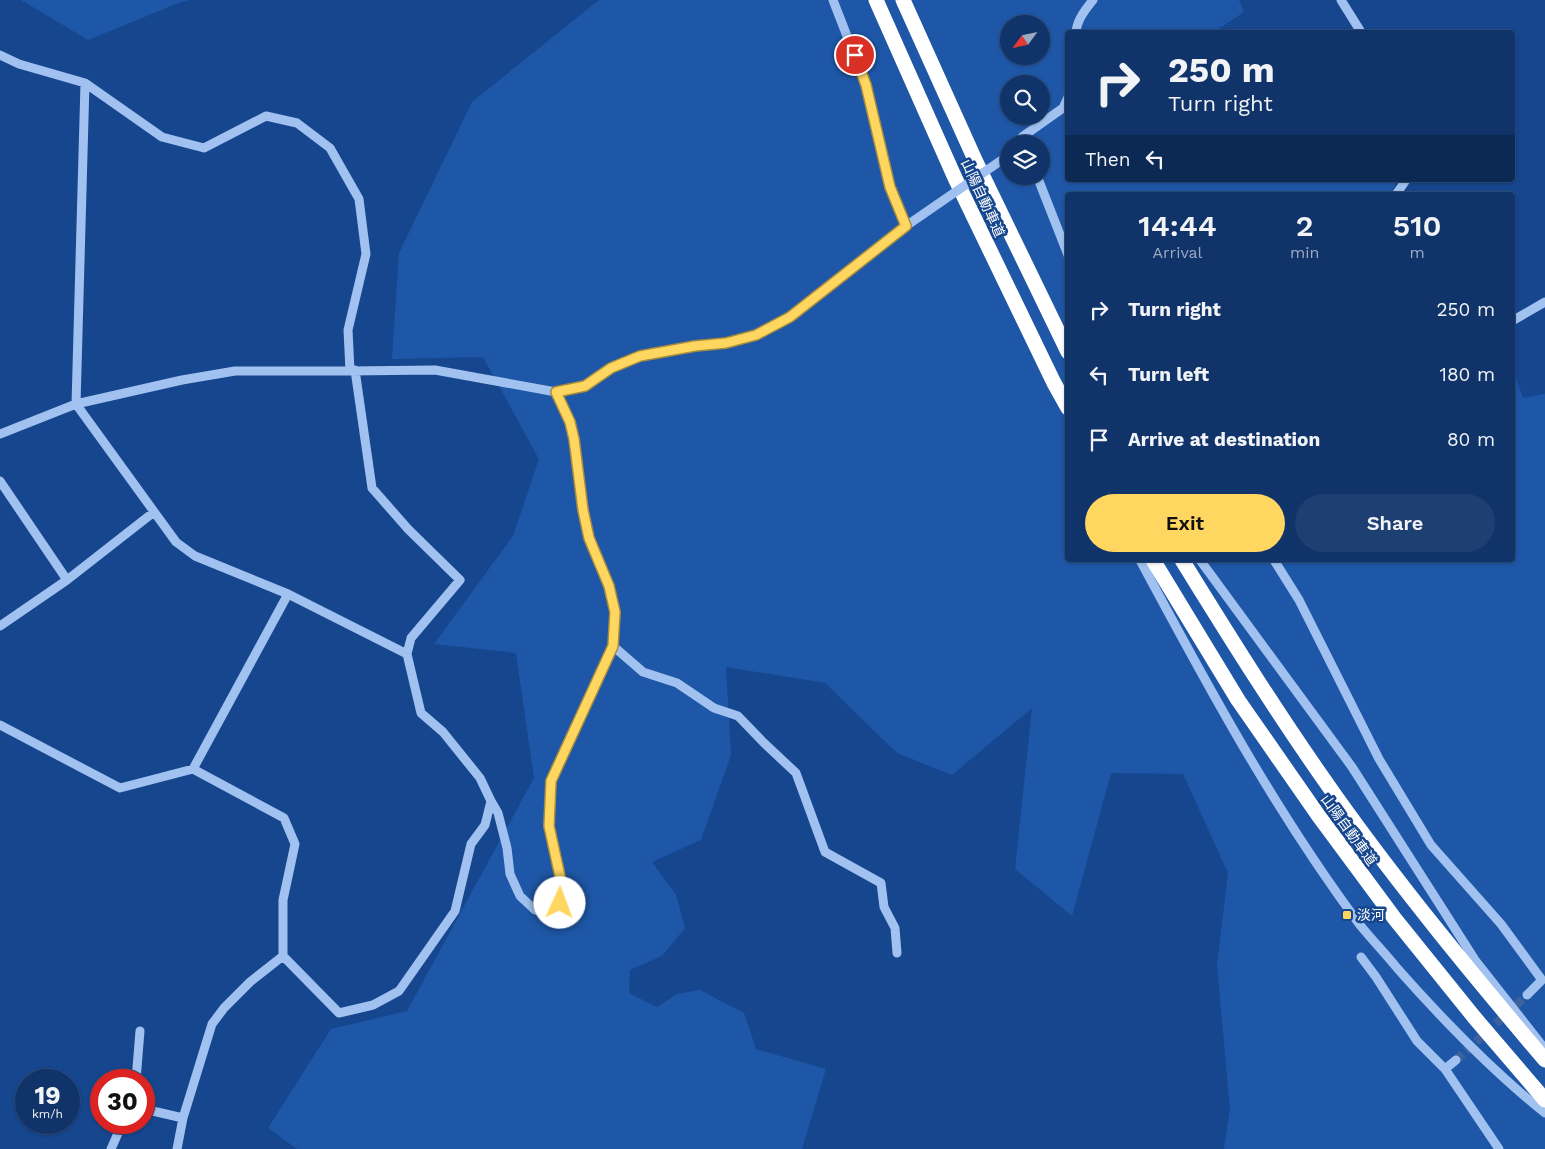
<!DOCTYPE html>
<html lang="en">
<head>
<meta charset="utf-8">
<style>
	body { margin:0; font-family:"Work Sans","Noto Sans JP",sans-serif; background:#1e3f72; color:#f1f3f6; height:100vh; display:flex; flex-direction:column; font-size:19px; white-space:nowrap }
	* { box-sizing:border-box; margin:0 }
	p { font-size:16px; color:#9caac1 }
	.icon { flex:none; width:28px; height:28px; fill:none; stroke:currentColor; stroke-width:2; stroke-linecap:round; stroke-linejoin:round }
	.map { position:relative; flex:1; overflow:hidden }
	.sheet { position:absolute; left:1065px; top:192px; width:450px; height:370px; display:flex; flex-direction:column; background:#10346a; border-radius:5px; box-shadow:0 1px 4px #0004,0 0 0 1px #304f7e }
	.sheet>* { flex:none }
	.banner { position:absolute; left:1065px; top:30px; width:450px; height:152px; border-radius:5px; box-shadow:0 1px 4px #0004,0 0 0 1px #304f7e; background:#10346a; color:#f1f3f6; overflow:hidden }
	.needle { width:32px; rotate:237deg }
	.buttons { position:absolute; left:1000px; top:15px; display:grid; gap:10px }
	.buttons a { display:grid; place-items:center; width:50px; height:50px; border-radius:50%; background:#10346a; box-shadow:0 1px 4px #0004,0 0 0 1px #304f7e; font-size:25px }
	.speed { position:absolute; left:15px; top:1069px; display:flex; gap:10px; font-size:25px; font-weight:700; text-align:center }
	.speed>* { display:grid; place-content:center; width:65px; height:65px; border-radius:50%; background:#10346a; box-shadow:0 1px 4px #0004,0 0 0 1px #304f7e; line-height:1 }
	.speed small { font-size:12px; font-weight:400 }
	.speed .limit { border:8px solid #d22; background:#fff; color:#111 }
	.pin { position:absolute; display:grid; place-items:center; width:42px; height:42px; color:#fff; margin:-21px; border:2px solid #fff; border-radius:50%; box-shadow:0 1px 5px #0007 }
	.me { position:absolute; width:55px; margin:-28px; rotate:2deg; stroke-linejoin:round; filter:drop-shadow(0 0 4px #0008) }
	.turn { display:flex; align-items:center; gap:18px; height:105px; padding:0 20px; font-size:22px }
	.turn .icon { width:65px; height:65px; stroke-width:2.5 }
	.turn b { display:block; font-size:35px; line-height:42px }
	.then { display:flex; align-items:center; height:48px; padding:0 20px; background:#0003; gap:10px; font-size:19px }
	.eta { display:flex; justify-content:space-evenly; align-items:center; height:85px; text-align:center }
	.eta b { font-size:30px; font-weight:600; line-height:35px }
	.primary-button { display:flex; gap:10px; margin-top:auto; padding:10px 20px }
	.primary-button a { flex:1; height:58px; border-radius:30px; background:#ffd760; color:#111; font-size:20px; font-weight:600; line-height:58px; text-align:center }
	.primary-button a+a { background:#1e3f72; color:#f1f3f6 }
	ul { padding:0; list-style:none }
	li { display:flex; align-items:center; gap:15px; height:65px; padding:0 20px }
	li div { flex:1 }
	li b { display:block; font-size:19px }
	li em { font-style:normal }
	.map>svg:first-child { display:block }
	.green { fill:#1e57a7; fill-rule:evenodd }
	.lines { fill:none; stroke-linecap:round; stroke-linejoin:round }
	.minor-tunnel { stroke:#39629f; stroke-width:9; stroke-dasharray:9 4.5; stroke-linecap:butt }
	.minor { stroke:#a1c2f0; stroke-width:9 }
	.highway { stroke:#fff; stroke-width:15 }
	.minor-bridge { stroke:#a1c2f0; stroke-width:9 }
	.route-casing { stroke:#a68c3e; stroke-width:12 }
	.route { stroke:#ffd760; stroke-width:9 }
	.poi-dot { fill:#ffd760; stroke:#16468e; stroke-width:2 }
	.labels { text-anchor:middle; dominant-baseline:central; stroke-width:5; stroke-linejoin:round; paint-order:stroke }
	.street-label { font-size:14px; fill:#fff; stroke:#16468e }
	.poi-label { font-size:14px; fill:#fff; stroke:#16468e; text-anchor:start }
</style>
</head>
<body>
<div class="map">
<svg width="1545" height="1149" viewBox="0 0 1545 1149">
	<rect width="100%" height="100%" fill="#16468e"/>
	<path class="green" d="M21,0H189L181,2L88,40Z
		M599,0H1239L1244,12L1214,32H1068V180H1396L1393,195H1068V560H1512L1513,370L1523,398L1545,394V1149H1224L1230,1109L1217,965L1228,873L1183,774L1111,773L1072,916L1015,869L1032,708L952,775L897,753L825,683L726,667L731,755L701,840L652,862L676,895L685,928L662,956L630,970L629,993L657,1007L677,994L700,990L744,1013L756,1049L826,1069L802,1149H297L268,1128L331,1029L407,1011L534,778L516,653L434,644L513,536L539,459L483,357L392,359L399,253L472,102ZM1009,24H1041V56H1009ZM1009,84H1041V116H1009ZM1009,144H1041V176H1009Z"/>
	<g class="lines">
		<path class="minor-tunnel" d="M1456,1060L1527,995"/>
		<path class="minor" d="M1341,0L1361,32
			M1076,32C1077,20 1085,10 1093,0
			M0,55L19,64L85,83L162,137L204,148L266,116L297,123L330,148L359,199L366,254L348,330L350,371
			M1018,144L1022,137L1063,108L1068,97
			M1037,176L1068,255
			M1397,195V193L1406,180
			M1512,321L1545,302
			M355,370L372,488L408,529L460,580L411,638L407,654L421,713L443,732L480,778L491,801
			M0,434L76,404L85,83
			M0,481L67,580
			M1140,560C1207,685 1275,811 1360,925C1372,940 1385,953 1397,968C1443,1020 1491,1070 1545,1113
			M1200,560L1352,767L1475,960L1545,1049
			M1274,560L1299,600L1379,759L1431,845L1501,924L1542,980L1527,995
			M0,626L67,580L154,512
			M613,646L643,672L677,683L714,708L738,716L763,742L796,773L825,852L881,883L884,907L895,928L897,953
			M407,654L288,594L195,556L176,542L76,404L182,380L235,371H350L435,370L556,392L585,386L611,368L640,356L695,346L726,343L756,335L790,317L906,226L890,187L866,85L833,0
			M0,725L120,788L193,769L284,818L295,844L283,900V956L339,1013L373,1005L399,991L455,911L471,844L485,825L491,801L498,813L507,848L510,874L520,896L535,910L554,912L560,903L563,890L549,825L551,781L613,646L615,612L609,586L589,538L583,510L574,439L570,422L556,392
			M193,769L288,594
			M1361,957L1376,977L1417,1041L1445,1069
			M1456,1060L1445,1069L1499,1149
			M136,1080L140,1031
			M144,1109L183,1118
			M111,1149L123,1122
			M177,1149L183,1118L212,1024L224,1008L250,982L283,956"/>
		<path class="highway" d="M876,0L955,178L1054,383L1068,408
			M903,0L976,162L1068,352
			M1153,560L1238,700L1318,815L1395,919L1474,1017L1545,1100
			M1182,560C1232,641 1282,721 1337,798C1402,889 1473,975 1545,1060"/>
		<path class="minor-bridge" d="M906,226L1009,155"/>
	</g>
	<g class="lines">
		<defs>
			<path id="route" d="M560,903L563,890L549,826L551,781L613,646L615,612L609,586L589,538L583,510L574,439L570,422L556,392L585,386L611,368L640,356L695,346L726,343L756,335L790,317L906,226L890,187L866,85L855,55"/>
		</defs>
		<use href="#route" class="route-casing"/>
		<use href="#route" class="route"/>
	</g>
	<rect class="poi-dot" x="1342" y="910" width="10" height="10" rx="2.5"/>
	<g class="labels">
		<g class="street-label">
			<text transform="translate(983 198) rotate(65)">山陽自動車道</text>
			<text transform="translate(1349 830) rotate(54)">山陽自動車道</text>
		</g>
		<g class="poi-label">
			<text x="1357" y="915">淡河</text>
		</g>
	</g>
</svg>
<div class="buttons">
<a><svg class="needle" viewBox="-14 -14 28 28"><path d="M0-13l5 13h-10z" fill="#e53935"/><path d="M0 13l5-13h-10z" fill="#9caac1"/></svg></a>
<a><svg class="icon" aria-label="search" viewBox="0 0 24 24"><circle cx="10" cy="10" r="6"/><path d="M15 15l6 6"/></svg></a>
<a><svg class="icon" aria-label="layers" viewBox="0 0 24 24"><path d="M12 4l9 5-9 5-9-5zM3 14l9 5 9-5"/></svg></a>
</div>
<div class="speed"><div>19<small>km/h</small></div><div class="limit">30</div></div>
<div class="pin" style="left:855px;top:55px;background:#d93025"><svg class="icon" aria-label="arrive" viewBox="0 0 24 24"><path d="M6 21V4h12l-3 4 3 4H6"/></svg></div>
<svg class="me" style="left:560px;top:903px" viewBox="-20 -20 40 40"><circle r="19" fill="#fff"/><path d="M0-13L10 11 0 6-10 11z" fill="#ffd760"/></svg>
<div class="banner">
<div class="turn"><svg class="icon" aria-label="right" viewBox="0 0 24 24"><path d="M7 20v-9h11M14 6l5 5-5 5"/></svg><div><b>250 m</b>Turn right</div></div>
<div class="then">Then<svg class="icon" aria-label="left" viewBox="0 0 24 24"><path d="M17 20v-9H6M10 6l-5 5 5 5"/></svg></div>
</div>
<section class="sheet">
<div class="eta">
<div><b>14:44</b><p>Arrival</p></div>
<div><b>2</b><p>min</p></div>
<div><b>510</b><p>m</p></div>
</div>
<ul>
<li><svg class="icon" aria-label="right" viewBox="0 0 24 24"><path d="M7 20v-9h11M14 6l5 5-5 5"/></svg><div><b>Turn right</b></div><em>250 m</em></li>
<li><svg class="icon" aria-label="left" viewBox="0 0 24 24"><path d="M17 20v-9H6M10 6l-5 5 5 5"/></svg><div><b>Turn left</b></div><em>180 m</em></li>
<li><svg class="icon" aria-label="arrive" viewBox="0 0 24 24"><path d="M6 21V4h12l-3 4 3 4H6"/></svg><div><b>Arrive at destination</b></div><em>80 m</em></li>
</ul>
<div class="primary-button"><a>Exit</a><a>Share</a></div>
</section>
</div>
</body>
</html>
